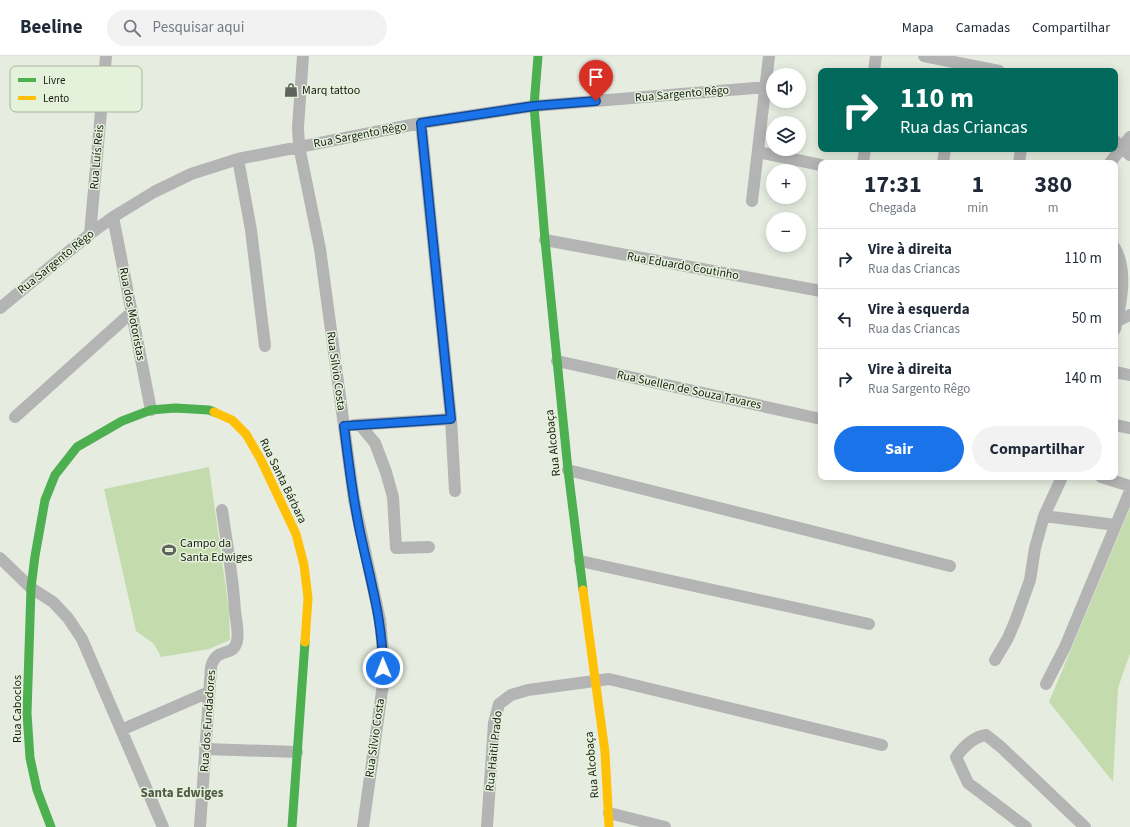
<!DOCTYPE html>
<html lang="pt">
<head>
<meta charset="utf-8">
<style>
	body { margin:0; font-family:"Source Sans 3",sans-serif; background:#f2f2f3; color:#1f2937; height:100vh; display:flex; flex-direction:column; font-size:15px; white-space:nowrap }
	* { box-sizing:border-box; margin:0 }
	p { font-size:13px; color:#747a83 }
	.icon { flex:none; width:22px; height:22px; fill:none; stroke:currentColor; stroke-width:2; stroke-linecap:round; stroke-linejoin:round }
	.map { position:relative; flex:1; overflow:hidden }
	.panel { position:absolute; left:818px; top:104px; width:300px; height:320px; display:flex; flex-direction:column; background:#fff; border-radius:8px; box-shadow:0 2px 10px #0003 }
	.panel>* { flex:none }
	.hud { position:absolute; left:818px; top:12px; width:300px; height:84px; border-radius:8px; box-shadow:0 2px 10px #0003; background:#00695c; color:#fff; overflow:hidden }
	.fabs { position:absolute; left:766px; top:12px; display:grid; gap:8px }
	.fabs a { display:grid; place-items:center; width:40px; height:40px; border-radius:50%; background:#fff; box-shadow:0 2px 10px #0003; font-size:20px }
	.pin { position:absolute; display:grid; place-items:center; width:34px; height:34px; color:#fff; margin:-41px -17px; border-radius:50% 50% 50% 0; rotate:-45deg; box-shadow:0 0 4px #0007 }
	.pin .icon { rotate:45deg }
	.me { position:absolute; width:44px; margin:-22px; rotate:359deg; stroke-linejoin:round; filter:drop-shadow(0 0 3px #0008) }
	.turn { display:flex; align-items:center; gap:14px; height:84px; padding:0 16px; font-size:18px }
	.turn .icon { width:52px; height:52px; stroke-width:2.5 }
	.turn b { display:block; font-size:28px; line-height:34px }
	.eta { display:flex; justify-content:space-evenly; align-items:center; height:68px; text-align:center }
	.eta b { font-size:24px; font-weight:700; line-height:28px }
	.action { display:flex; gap:8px; margin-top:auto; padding:8px 16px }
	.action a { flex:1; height:46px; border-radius:24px; background:#1a73e8; color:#fff; font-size:16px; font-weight:700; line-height:46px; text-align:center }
	.action a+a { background:#f2f2f3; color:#1f2937 }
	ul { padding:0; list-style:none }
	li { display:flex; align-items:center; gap:12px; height:60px; padding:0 16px; border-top:1px solid #e0e1e3 }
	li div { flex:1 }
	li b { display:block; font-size:15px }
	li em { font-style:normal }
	header { display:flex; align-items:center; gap:24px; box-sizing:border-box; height:56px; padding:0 20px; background:#fff; border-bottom:1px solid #e0e1e3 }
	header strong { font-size:19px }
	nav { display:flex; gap:22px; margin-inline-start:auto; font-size:14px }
	.search { width:280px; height:36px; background:#f2f2f3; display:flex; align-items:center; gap:10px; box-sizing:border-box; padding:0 14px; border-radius:22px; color:#747a83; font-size:15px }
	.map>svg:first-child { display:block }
	.green { fill:#c4dcad }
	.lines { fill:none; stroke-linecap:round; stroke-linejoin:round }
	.street { stroke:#b4b4b5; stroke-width:12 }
	.fast { stroke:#4caf50; stroke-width:9 }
	.slow { stroke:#ffc107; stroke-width:9 }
	.route-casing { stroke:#114b97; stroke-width:10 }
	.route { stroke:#1a73e8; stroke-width:7 }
	.labels { text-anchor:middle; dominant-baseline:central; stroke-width:3; stroke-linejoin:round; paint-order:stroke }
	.poi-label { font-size:12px; fill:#181c14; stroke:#e5f2db; text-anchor:start }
	.street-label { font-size:12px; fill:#181c14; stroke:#e5f2db }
	.neighbourhood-label { font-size:13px; font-weight:bold; fill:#515b47; stroke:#e5f2db }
	.key { fill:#e5f2db; stroke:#a8b29f; stroke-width:1 }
	.key-label { font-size:11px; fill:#181c14 }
</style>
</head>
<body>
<header>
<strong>Beeline</strong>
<div class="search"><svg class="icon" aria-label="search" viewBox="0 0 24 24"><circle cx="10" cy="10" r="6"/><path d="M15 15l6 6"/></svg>Pesquisar aqui</div>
<nav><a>Mapa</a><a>Camadas</a><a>Compartilhar</a></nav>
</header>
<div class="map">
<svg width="1130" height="771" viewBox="0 0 1130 771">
	<rect width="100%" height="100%" fill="#e6ede0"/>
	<path class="green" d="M209,411L229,554L230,584L209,593L161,601L154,588L136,575L104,433Z
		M1130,452V598L1118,632L1113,726L1049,646Z"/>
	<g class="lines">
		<path class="street" d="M303,0L298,71L299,90L320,193L354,444L380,564L383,596V628L363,771
			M924,0L999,15
			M874,15L876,0
			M421,67L451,363L455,435
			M1115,85L1130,99
			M758,96L821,109
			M238,103L251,174L265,290
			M863,107L865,93
			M943,107L945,93
			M1019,107L1021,93
			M1110,107L1130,81
			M752,145L769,0
			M113,161L151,354
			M90,178L106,0
			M545,184L821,235
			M1115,192C1128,216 1121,248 1115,273
			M0,252L90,178L113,161L154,136L191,118L238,103L421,67L534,50L766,31
			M1117,265L1130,259
			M557,305L821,363
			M1115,316L1130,319
			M15,361L132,256
			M354,369L451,363
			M360,369L375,387L386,416L393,441L396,492L429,491
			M1115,369L1130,372
			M568,414L950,510
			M1101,421L1130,430
			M1044,460L1116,469
			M0,502L31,532L53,546L68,562L82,583L163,771
			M580,505L869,568
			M995,604L1008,582L1016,563L1030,524L1035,492L1044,460L1062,421
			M1046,628L1065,591L1130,435
			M121,674L209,636
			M205,693L297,696
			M609,757L665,771
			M200,771L211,611C217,589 233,603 237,585C239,576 236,564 235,555C233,521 227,488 222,454
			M487,771L494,667L499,648L511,639L528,634L609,623L882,689
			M1026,771L968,727L956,701C964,690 973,681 986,679L1001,691L1085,771"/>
		<path class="fast" d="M538,0L534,50L545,184L568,414L583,534
			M51,771L37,734L30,702L27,657L31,532L35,500L45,444L55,419L77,391L122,365L151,354L175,352L209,354L214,356
			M292,771L305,586"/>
		<path class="slow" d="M214,356L232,364L246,378L261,404L296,478L304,509L308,542L305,586
			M583,534L605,696L609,771"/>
	</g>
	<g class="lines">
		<defs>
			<path id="route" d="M383,612C383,568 371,527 362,485C353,447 349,409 344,370L451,363L421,67L534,50L596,45"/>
		</defs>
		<use href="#route" class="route-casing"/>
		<use href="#route" class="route"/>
	</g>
	<defs>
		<symbol id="shop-bare" viewBox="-9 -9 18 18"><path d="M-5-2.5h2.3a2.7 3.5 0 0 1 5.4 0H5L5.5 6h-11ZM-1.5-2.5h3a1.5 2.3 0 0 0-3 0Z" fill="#60655b" stroke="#e5f2db" stroke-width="2.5" paint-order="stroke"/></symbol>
		<symbol id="stadium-bare" viewBox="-9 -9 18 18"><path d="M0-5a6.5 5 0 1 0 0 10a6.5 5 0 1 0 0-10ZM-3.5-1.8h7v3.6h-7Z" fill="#60655b" stroke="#e5f2db" stroke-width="2.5" paint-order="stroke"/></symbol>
	</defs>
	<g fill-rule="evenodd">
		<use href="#shop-bare" x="281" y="24" width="20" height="20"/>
		<use href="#stadium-bare" x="159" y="484" width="20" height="20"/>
	</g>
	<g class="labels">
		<g class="poi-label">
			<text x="302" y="34">Marq tattoo</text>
			<text x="180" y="487">Campo da<tspan x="180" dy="14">Santa Edwiges</tspan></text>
		</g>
		<g class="street-label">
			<text transform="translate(682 38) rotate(-5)">Rua Sargento Rêgo</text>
			<text transform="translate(360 79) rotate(-11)">Rua Sargento Rêgo</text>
			<text transform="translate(97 101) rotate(-85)">Rua Luís Reis</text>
			<text transform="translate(56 206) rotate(-39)">Rua Sargento Rêgo</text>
			<text transform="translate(683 210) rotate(10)">Rua Eduardo Coutinho</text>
			<text transform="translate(132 258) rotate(79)">Rua dos Motoristas</text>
			<text transform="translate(336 315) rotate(82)">Rua Sílvio Costa</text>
			<text transform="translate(689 334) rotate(12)">Rua Suellen de Souza Tavares</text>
			<text transform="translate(553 387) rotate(-96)">Rua Alcobaça</text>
			<text transform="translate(283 425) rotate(64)">Rua Santa Bárbara</text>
			<text transform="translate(17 653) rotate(-90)">Rua Caboclos</text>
			<text transform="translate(208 665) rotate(-86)">Rua dos Fundadores</text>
			<text transform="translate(375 682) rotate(-82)">Rua Sílvio Costa</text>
			<text transform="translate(494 695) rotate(-84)">Rua Haitil Prado</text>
			<text transform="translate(592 709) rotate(-95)">Rua Alcobaça</text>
		</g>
		<g class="neighbourhood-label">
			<text x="182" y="737">Santa Edwiges</text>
		</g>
	</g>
	<rect x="10" y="10" width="132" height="46" rx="6" class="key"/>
	<rect x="18" y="22" width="18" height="4" fill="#4caf50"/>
	<rect x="18" y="40" width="18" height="4" fill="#ffc107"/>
	<g class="key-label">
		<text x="43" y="28">Livre</text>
		<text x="43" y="46">Lento</text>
	</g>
</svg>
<div class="fabs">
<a><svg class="icon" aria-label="sound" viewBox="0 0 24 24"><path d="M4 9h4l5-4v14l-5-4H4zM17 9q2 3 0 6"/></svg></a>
<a><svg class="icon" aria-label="layers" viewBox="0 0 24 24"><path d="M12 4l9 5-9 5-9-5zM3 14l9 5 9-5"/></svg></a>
<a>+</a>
<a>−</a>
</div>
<div class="pin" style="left:596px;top:45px;background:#d93025"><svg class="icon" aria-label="arrive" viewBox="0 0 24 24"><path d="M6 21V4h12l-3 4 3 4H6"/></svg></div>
<svg class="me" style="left:383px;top:612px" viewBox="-20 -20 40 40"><circle r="17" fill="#1a73e8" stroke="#fff" stroke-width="3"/><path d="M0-11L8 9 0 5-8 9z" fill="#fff"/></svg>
<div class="hud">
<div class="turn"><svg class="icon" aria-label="right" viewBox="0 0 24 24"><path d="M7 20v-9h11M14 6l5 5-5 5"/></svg><div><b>110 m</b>Rua das Criancas</div></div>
</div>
<section class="panel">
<div class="eta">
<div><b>17:31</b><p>Chegada</p></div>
<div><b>1</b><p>min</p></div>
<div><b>380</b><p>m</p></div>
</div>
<ul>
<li><svg class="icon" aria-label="right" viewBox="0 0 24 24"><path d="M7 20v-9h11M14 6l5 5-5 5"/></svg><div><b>Vire à direita</b><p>Rua das Criancas</p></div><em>110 m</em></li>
<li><svg class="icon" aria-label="left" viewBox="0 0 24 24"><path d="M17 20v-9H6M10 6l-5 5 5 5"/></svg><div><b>Vire à esquerda</b><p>Rua das Criancas</p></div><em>50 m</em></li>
<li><svg class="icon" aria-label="right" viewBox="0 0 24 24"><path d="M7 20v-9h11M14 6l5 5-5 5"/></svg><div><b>Vire à direita</b><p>Rua Sargento Rêgo</p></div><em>140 m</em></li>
</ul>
<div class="action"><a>Sair</a><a>Compartilhar</a></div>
</section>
</div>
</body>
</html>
